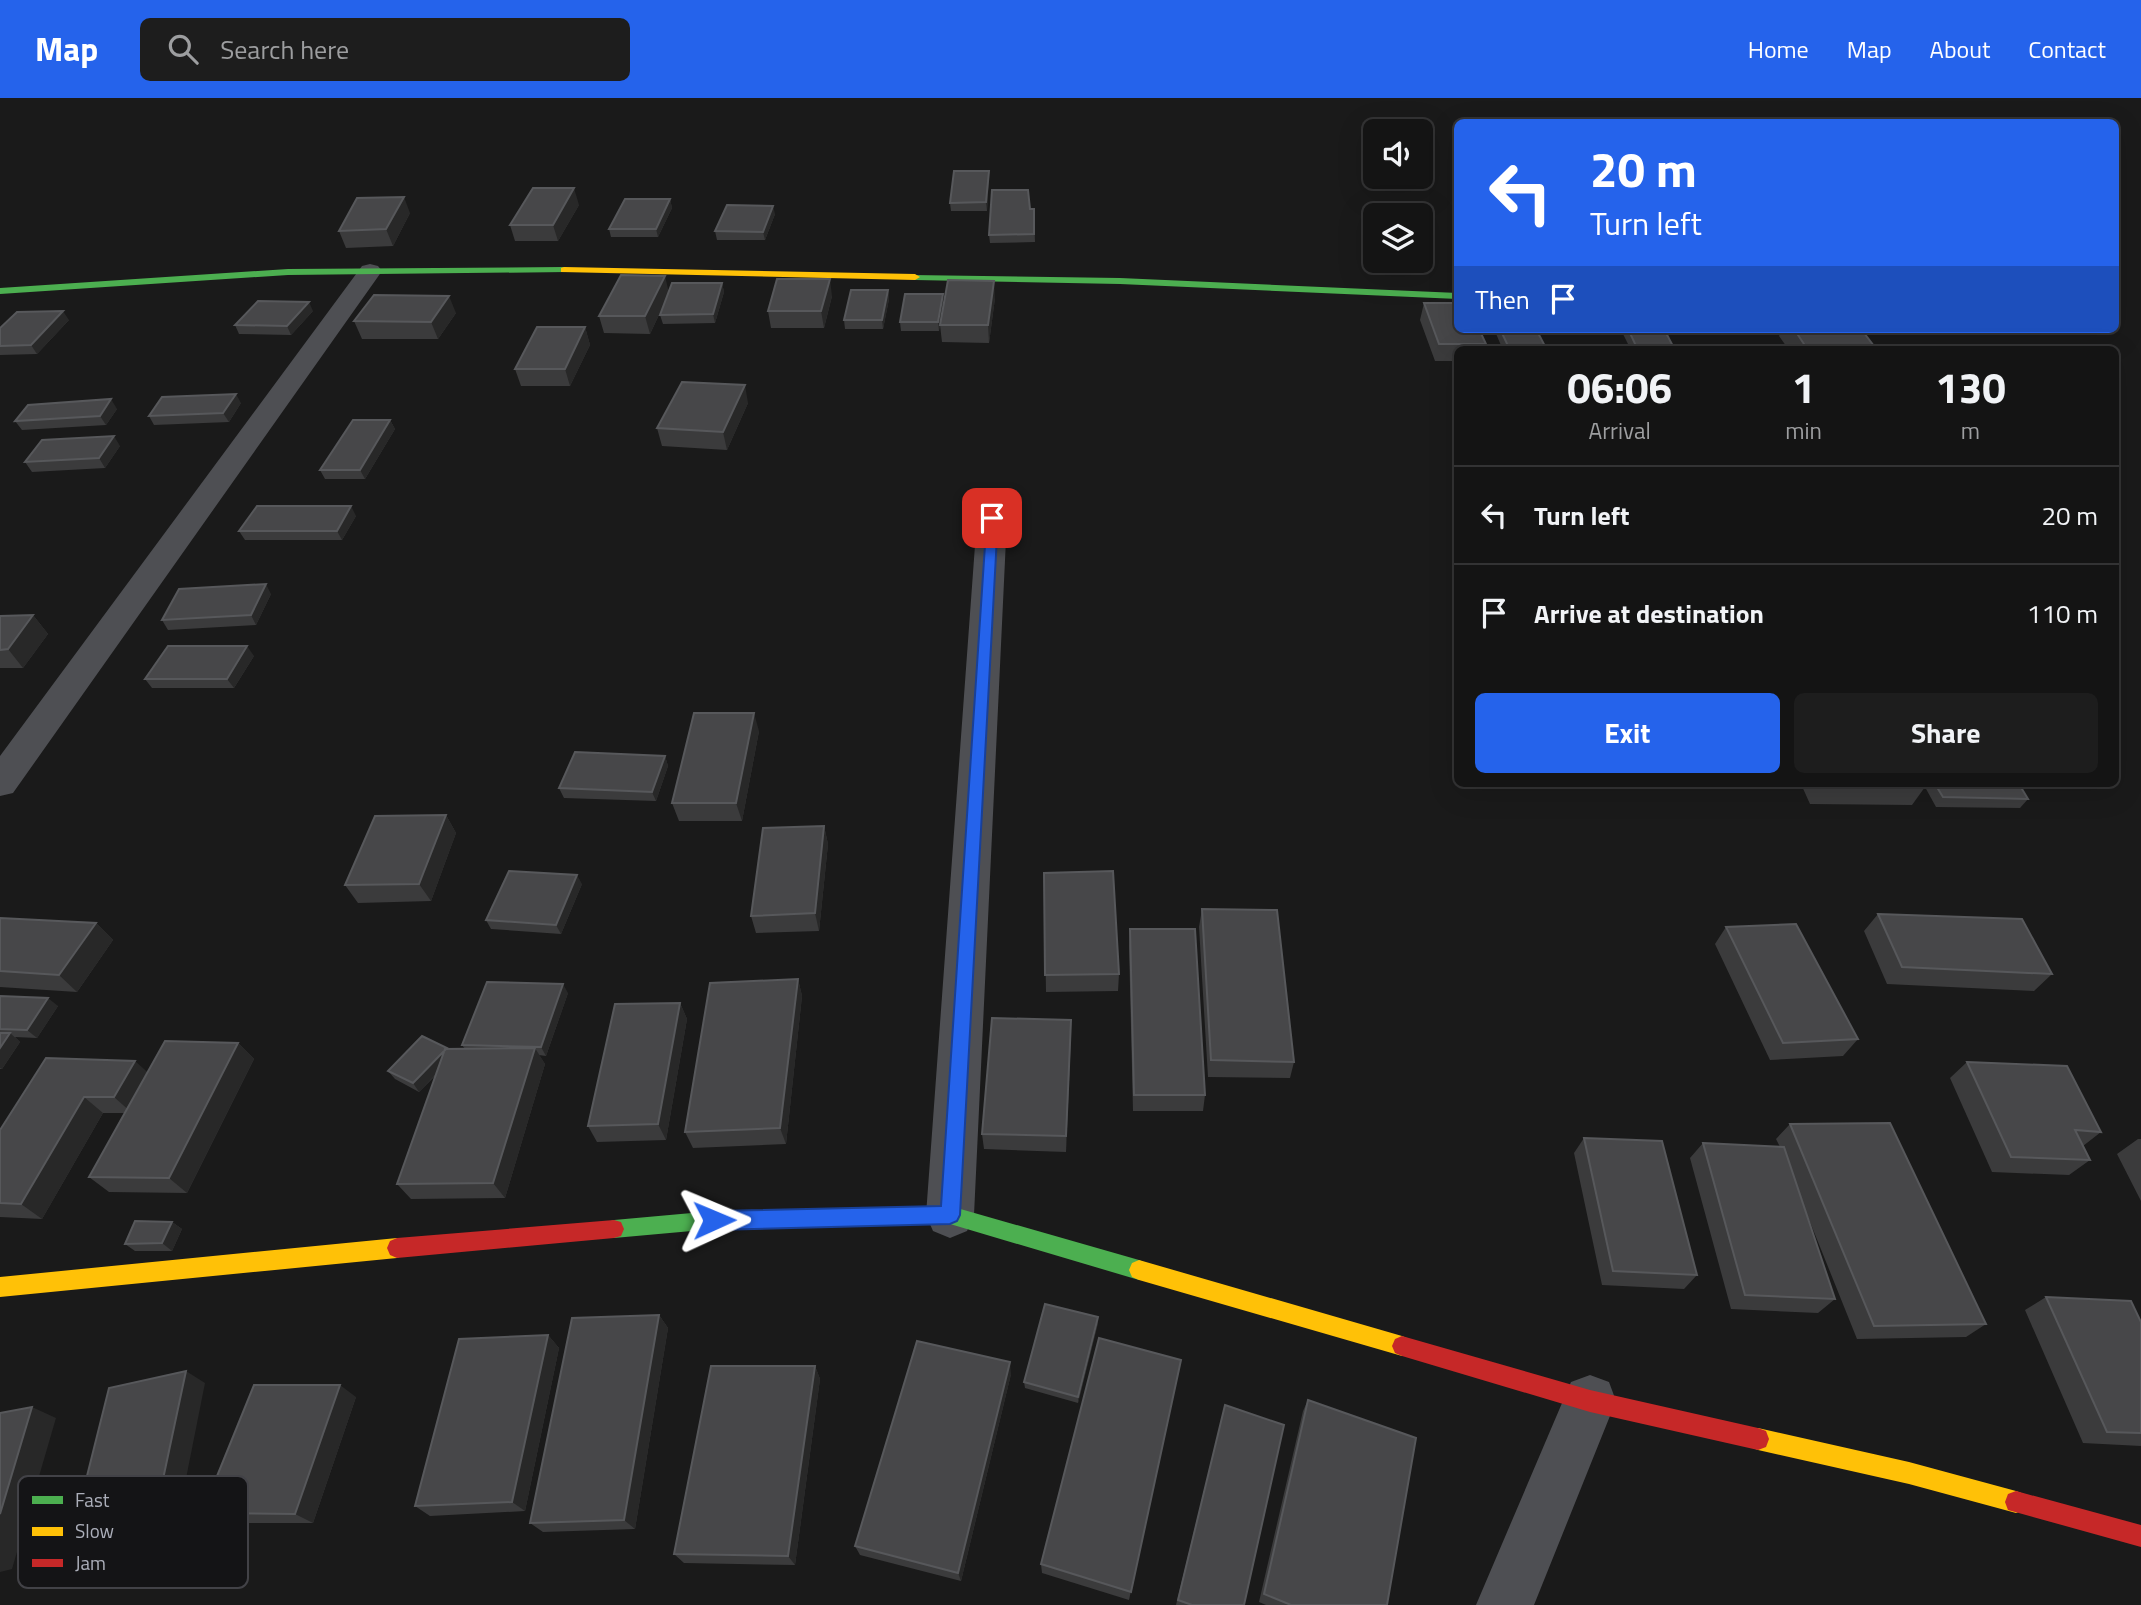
<!DOCTYPE html>
<html lang="en">
<head>
<meta charset="utf-8">
<style>
	body { margin:0; font-family:"Titillium Web",sans-serif; background:#1d1d1d; color:#f1f3f6; height:100vh; display:flex; flex-direction:column; font-size:26px; white-space:nowrap }
	* { box-sizing:border-box; margin:0 }
	p { font-size:23px; color:#9d9ea0 }
	.icon { flex:none; width:38px; height:38px; fill:none; stroke:currentColor; stroke-width:2; stroke-linecap:round; stroke-linejoin:round }
	.map { position:relative; flex:1; overflow:hidden }
	.side { position:absolute; left:1454px; top:248px; width:665px; height:441px; display:flex; flex-direction:column; background:#141414; border-radius:10px; box-shadow:0 7px 28px #0002,0 0 0 2px #333334 }
	.side>* { flex:none }
	.banner { position:absolute; left:1454px; top:21px; width:665px; height:214px; border-radius:10px; box-shadow:0 7px 28px #0002,0 0 0 2px #333334; background:#2563eb; color:#fff; overflow:hidden }
	.buttons { position:absolute; left:1363px; top:21px; display:grid; gap:14px }
	.buttons a { display:grid; place-items:center; width:70px; height:70px; border-radius:10px; background:#141414; box-shadow:0 7px 28px #0002,0 0 0 2px #333334; font-size:35px }
	.pin { position:absolute; display:grid; place-items:center; width:60px; height:60px; color:#fff; margin:-30px; border-radius:14px; box-shadow:0 4px 10px #0006 }
	.me { position:absolute; width:77px; margin:-38px; rotate:89deg; stroke-linejoin:round; filter:drop-shadow(0 0 5px #0008) }
	.turn { display:flex; align-items:center; gap:24px; height:147px; padding:0 21px; font-size:32px }
	.turn .icon { width:91px; height:91px; stroke-width:2.5 }
	.turn b { display:block; font-size:49px; line-height:60px }
	.then { display:flex; align-items:center; height:66px; padding:0 21px; background:#0003; gap:14px; font-size:26px }
	.eta { display:flex; justify-content:space-evenly; align-items:center; height:119px; text-align:center }
	.eta b { font-size:42px; font-weight:700; line-height:49px }
	.primary-button { display:flex; gap:14px; margin-top:auto; padding:14px 21px }
	.primary-button a { flex:1; height:80px; border-radius:10px; background:#2563eb; color:#fff; font-size:28px; font-weight:700; line-height:80px; text-align:center }
	.primary-button a+a { background:#1d1d1d; color:#f1f3f6 }
	ul { padding:0; list-style:none }
	li { display:flex; align-items:center; gap:21px; height:98px; padding:0 21px; border-top:2px solid #333334 }
	li div { flex:1 }
	li b { display:block; font-size:26px }
	li em { font-style:normal }
	header { display:flex; align-items:center; gap:42px; box-sizing:border-box; height:98px; padding:0 35px; background:#2563eb; color:#fff }
	header strong { font-size:33px }
	nav { display:flex; gap:38px; margin-inline-start:auto; font-size:24px }
	.search { width:490px; height:63px; background:#1d1d1d; display:flex; align-items:center; gap:18px; box-sizing:border-box; padding:0 24px; border-radius:10px; color:#9d9ea0; font-size:26px }
	.map>svg:first-child { display:block }
	.lines { fill:none; stroke-linecap:round; stroke-linejoin:round }
	.street { fill:#4e4f53; fill-rule:evenodd }
	.fast { fill:#4caf50; fill-rule:evenodd }
	.slow { fill:#ffc107; fill-rule:evenodd }
	.jam { fill:#c62828; fill-rule:evenodd }
	.wall { fill:#3b3b3c }
	.shaded-wall { fill:#282828 }
	.building { fill:#474749; stroke:#57585b; stroke-width:2 }
	.route { fill:#2563eb; stroke:#184099; stroke-width:2 }
	.key { fill:#141416; stroke:#424247; stroke-width:2 }
	.key-label { font-size:19px; fill:#acafba }
</style>
</head>
<body>
<header>
<strong>Map</strong>
<div class="search"><svg class="icon" aria-label="search" viewBox="0 0 24 24"><circle cx="10" cy="10" r="6"/><path d="M15 15l6 6"/></svg>Search here</div>
<nav><a>Home</a><a>Map</a><a>About</a><a>Contact</a></nav>
</header>
<div class="map">
<svg width="2141" height="1507" viewBox="0 0 2141 1507">
	<rect width="100%" height="100%" fill="#1a1a1a"/>
	<g class="lines">
		<path class="street" d="M370,166L378,168L382,173L13,695L0,698V658L362,168Z
			M992,411L1003,414L1007,420L974,1117L967,1133L950,1140L933,1133L926,1117L977,420L981,414Z
			M1590,1277L1609,1284L1616,1303L1534,1507H1476L1571,1284Z"/>
		<path class="fast" d="M564,169L567,170V174L288,177L0,196V190L288,171Z
			M912,177L1120,180L1458,195V201L1120,186L915,182L910,179Z
			M950,1108L1139,1162L1146,1165L1149,1172L1146,1179L1139,1182L950,1126L714,1131L614,1140L607,1138L604,1131L607,1124L614,1122L714,1113Z"/>
		<path class="slow" d="M564,169L915,176L920,179L915,182L561,174V170Z
			M397,1140L404,1143L407,1150L404,1157L397,1160L0,1199V1179Z
			M1139,1162L1402,1238L1409,1241L1412,1248L1409,1255L1402,1258L1139,1182L1132,1179L1129,1172L1132,1165Z
			M1758,1330L1909,1364L2016,1393L2024,1396L2027,1404L2024,1412L2016,1415L1909,1386L1758,1352L1750,1349L1747,1341L1750,1333Z"/>
		<path class="jam" d="M614,1122L621,1124L624,1131L621,1138L614,1140L397,1160L390,1157L387,1150L390,1143L397,1140Z
			M1402,1238L1590,1292L1758,1330L1766,1333L1769,1341L1766,1349L1758,1352L1590,1314L1402,1258L1395,1255L1392,1248L1395,1241Z
			M2016,1393L2141,1427V1449L2008,1412L2005,1404L2008,1396Z"/>
	</g>
	<path class="wall" d="M989,73L987,113H951L950,105Z
		M670,101L672,110L658,139H611L609,131Z
		M579,107L558,143H515L510,127Z
		M1030,111H1034L1035,144L990,145L989,137Z
		M1388,114H1421L1426,127L1425,136H1422L1430,159L1426,176H1381L1377,163H1421V117H1387Z
		M410,115L393,148L346,150L339,133Z
		M775,116L765,142H717L715,133Z
		M1373,122H1376V158L1370,139Z
		M722,185L724,194L715,225L663,226L660,217L665,204L650,236L604,235L599,218L669,193Z
		M888,192L889,201L883,231H845L844,222Z
		M832,198L824,230H771L768,213Z
		M995,200L989,245L942,244L940,227Z
		M943,205L939,233H901L900,224Z
		M1424,205L1486,246L1484,252H1458V263H1435L1420,222Z
		M313,213L291,237L239,236L235,227Z
		M456,215L438,241H362L354,223Z
		M69,222L37,256L0,257V230Z
		M585,229L590,247L570,288H521L515,271Z
		M1494,231H1536L1547,252H1503Z
		M1623,231H1664L1675,252H1631L1622,234Z
		M1782,231H1861L1877,252H1789L1779,238Z
		M241,305L229,324L154,327L149,318Z
		M748,305L727,352L662,348L657,330Z
		M117,311L106,327L22,332L15,323Z
		M390,322L395,331L365,381H325L320,372Z
		M120,348L105,370L32,374L25,364Z
		M356,418L342,442H245L239,433Z
		M271,496L256,527L168,532L162,522Z
		M33,517L48,536L23,570H0V518Z
		M254,558L234,590H152L145,581Z
		M759,633L742,723H679L672,705Z
		M665,658L668,668L656,703L564,700L559,690Z
		M1801,686H2019L2028,701L2020,710L1936,709L1925,689L1912,707L1810,706Z
		M446,717L456,735L431,803L358,805L345,787Z
		M824,728L828,746L819,833L756,835L751,818Z
		M1044,775L1119,876L1118,893L1046,894Z
		M582,786L561,836L491,831L486,822Z
		M1202,811L1294,964L1290,980L1208,979L1199,829Z
		M1878,816L2052,876L2034,893L1887,886L1864,833Z
		M0,820L96,825L113,842L77,894L0,889Z
		M1726,829L1858,941L1843,958L1770,962L1715,846Z
		M1130,831L1205,997L1203,1013H1133L1129,848Z
		M798,881L802,898L786,1046L693,1050L685,1034Z
		M568,895L546,958L539,957L545,966L505,1100L411,1101L397,1086L437,976L419,994L395,981L388,973L448,951H465L462,947Z
		M0,898L58,908L37,940L15,939L20,944L2,971H0Z
		M680,905L687,921L666,1042L597,1044L588,1028Z
		M1071,938L1066,1054L984,1051L982,1036Z
		M238,945L254,961L187,1095L109,1094L89,1079L125,1015H103L42,1121L0,1119V1032L147,975Z
		M1967,964L2101,1034L2083,1048L2090,1062L2069,1077L1992,1074L1950,980Z
		M1790,1026L1986,1226L1966,1239L1857,1241L1806,1114L1835,1201L1818,1215L1731,1211L1690,1060L1703,1045L1780,1049L1776,1041Z
		M1584,1040L1697,1177L1684,1191L1602,1187L1574,1055Z
		M2138,1041H2141V1103L2117,1056Z
		M172,1124L182,1131L172,1153H135L125,1146Z
		M2046,1199L2141,1224V1348L2083,1345L2025,1212Z
		M659,1217L668,1230L635,1431L543,1434L530,1425Z
		M1098,1225L1078,1305L1025,1290L1024,1284Z
		M548,1237L559,1250L525,1413L430,1418L415,1408Z
		M1181,1262L1129,1502L1042,1475L1041,1466Z
		M815,1268L820,1281L795,1467L684,1465L674,1456Z
		M1011,1276L961,1483L860,1457L855,1448Z
		M356,1299L313,1425H222L202,1415Z
		M1308,1302L1387,1507H1266L1259,1504L1303,1313Z
		M1225,1307L1244,1507H1176L1222,1319Z"/>
	<path class="shaded-wall" d="M989,73V81L987,113L986,104Z
		M574,90L579,107L558,143L553,127Z
		M404,99L410,115L393,148L386,131Z
		M670,101L672,110L658,139L656,131Z
		M773,108L775,116L765,142L763,134Z
		M665,178L669,195L650,236L645,218Z
		M830,181L832,198L824,230L821,213Z
		M994,183L995,200L989,245L988,227Z
		M722,185L724,194L715,225L713,216Z
		M888,192L889,201L883,231L882,222Z
		M943,196V205L939,233L938,224Z
		M449,198L456,215L438,241L431,224Z
		M309,204L313,213L291,237L287,228Z
		M63,213L69,222L37,256L31,247Z
		M585,229L590,247L570,288L565,271Z
		M745,287L748,305L727,352L723,334Z
		M236,296L241,305L229,324L223,315Z
		M111,301L117,311L106,327L100,318Z
		M390,322L395,331L365,381L360,372Z
		M114,338L120,348L105,370L99,360Z
		M351,408L356,418L342,442L337,433Z
		M266,486L271,496L256,527L251,517Z
		M33,517L48,536L23,570L8,551Z
		M247,548L254,558L234,590L227,581Z
		M754,615L759,633L742,723L736,705Z
		M665,658L668,668L656,703L652,694Z
		M446,717L456,735L431,803L419,786Z
		M824,728L828,746L819,833L815,815Z
		M577,777L582,786L561,836L556,827Z
		M96,825L113,842L77,894L59,877Z
		M798,881L802,898L786,1046L780,1030Z
		M563,886L568,895L546,958L541,949Z
		M48,900L58,908L37,940L27,932Z
		M680,905L687,921L666,1042L658,1026Z
		M1071,922V938L1066,1054V1038Z
		M10,935L20,944L2,971L0,970V950Z
		M238,945L254,961L187,1095L169,1080Z
		M447,950L453,958L419,994L413,985Z
		M535,950L545,966L505,1100L493,1085Z
		M135,963L153,979L132,1015L114,999Z
		M84,999L103,1015L42,1121L21,1106Z
		M172,1124L182,1131L172,1153L162,1145Z
		M659,1217L668,1230L635,1431L624,1422Z
		M1098,1219V1225L1078,1305V1299Z
		M548,1237L559,1250L525,1413L512,1404Z
		M1010,1264L1011,1276L961,1483L958,1475Z
		M815,1268L820,1281L795,1467L788,1458Z
		M186,1273L205,1285L171,1456L90,1474L65,1466Z
		M340,1287L356,1299L313,1425L295,1416Z
		M32,1309L56,1320L12,1471L0,1474V1416Z"/>
	<path class="building" d="M954,73H989L986,104L950,105Z
		M533,90H574L553,127H510Z
		M992,92H1028L1030,111H1034V136L989,137Z
		M404,99L386,131L339,133L357,100Z
		M625,101H670L656,131H609Z
		M727,107L773,108L763,134L715,133Z
		M1388,114H1421L1426,127H1421V117H1389Z
		M1421,133L1430,159H1421Z
		M621,177L665,178L645,218H599Z
		M777,181H830L821,213H768Z
		M948,182L994,183L988,227H940Z
		M672,185H722L713,216L660,217Z
		M851,192H888L882,222H844Z
		M905,196H943L938,224H900Z
		M374,197L449,198L431,224L354,223Z
		M258,203L309,204L287,228L235,227Z
		M1424,205H1458V231H1479L1486,246H1439Z
		M63,213L31,247L0,248V230L17,214Z
		M537,229H585L565,271H515Z
		M1500,231H1536L1547,252H1510Z
		M1628,231H1664L1675,252H1638Z
		M1794,231H1861L1877,252H1808Z
		M682,284L745,287L723,334L657,330Z
		M236,296L223,315L149,318L162,299Z
		M111,301L100,318L15,323L28,307Z
		M353,322H390L360,372H320Z
		M114,338L99,360L25,364L42,342Z
		M257,408H351L337,433H239Z
		M266,486L251,517L162,522L179,491Z
		M33,517L8,551L0,552V518Z
		M168,548H247L227,581H145Z
		M694,615H754L736,705H672Z
		M575,654L665,658L652,694L559,690Z
		M1821,686H1924L1925,689L1822,688Z
		M1935,686H2019L2028,701L1943,699Z
		M446,717L419,786L345,787L375,718Z
		M824,728L815,815L751,818L763,730Z
		M509,773L577,777L556,827L486,822Z
		M1113,773L1119,876L1045,877L1044,775Z
		M1202,811L1277,812L1294,964L1211,962Z
		M1878,816L2022,821L2052,876L1902,869Z
		M0,820L96,825L59,877L0,873Z
		M1796,826L1858,941L1783,945L1726,829Z
		M1130,831H1195L1205,997H1134Z
		M798,881L780,1030L685,1034L710,885Z
		M487,884L563,886L541,949L462,947Z
		M0,898L48,900L27,932L0,931Z
		M680,905L658,1026L588,1028L615,906Z
		M992,920L1071,922L1066,1038L982,1036Z
		M0,935H10L0,950Z
		M422,938L447,950L413,985L388,973Z
		M165,943L238,945L169,1080L89,1079Z
		M535,950L493,1085L397,1086L445,951Z
		M46,960L135,963L114,999H84L21,1106L0,1105V1032Z
		M1967,964L2067,968L2101,1034L2075,1032L2090,1062L2011,1059Z
		M1890,1025L1986,1226L1874,1228L1790,1026Z
		M1584,1040L1662,1043L1697,1177L1613,1173Z
		M1703,1045L1784,1049L1835,1201L1745,1197Z
		M135,1123L172,1124L162,1145L125,1146Z
		M2046,1199L2131,1203L2141,1224V1335L2107,1334Z
		M1045,1206L1098,1219L1078,1299L1024,1284Z
		M659,1217L624,1422L530,1425L572,1220Z
		M548,1237L512,1404L415,1408L459,1241Z
		M1099,1240L1181,1262L1131,1494L1041,1466Z
		M917,1243L1010,1264L958,1475L855,1448Z
		M711,1268H815L788,1458L674,1456Z
		M186,1273L149,1447L65,1466L109,1290Z
		M254,1287H340L295,1416L202,1415Z
		M1308,1302L1416,1340L1387,1507H1291L1264,1496Z
		M1225,1307L1284,1327L1244,1507H1192L1178,1502Z
		M32,1309L0,1416V1315Z"/>
	<path class="route" d="M987,417L998,420L960,1117L957,1123L950,1126L714,1132L707,1129L704,1122L707,1116L714,1113L941,1108Z"/>
	<rect x="18" y="1378" width="230" height="112" rx="10" class="key"/>
	<rect x="32" y="1398" width="31" height="8" fill="#4caf50"/>
	<rect x="32" y="1429" width="31" height="9" fill="#ffc107"/>
	<rect x="32" y="1461" width="31" height="8" fill="#c62828"/>
	<g class="key-label">
		<text x="75" y="1409">Fast</text>
		<text x="75" y="1440">Slow</text>
		<text x="75" y="1472">Jam</text>
	</g>
</svg>
<div class="buttons">
<a><svg class="icon" aria-label="sound" viewBox="0 0 24 24"><path d="M4 9h4l5-4v14l-5-4H4zM17 9q2 3 0 6"/></svg></a>
<a><svg class="icon" aria-label="layers" viewBox="0 0 24 24"><path d="M12 4l9 5-9 5-9-5zM3 14l9 5 9-5"/></svg></a>
</div>
<div class="pin" style="left:992px;top:420px;background:#d93025"><svg class="icon" aria-label="arrive" viewBox="0 0 24 24"><path d="M6 21V4h12l-3 4 3 4H6"/></svg></div>
<svg class="me" style="left:714px;top:1122px" viewBox="-20 -20 40 40"><path d="M0-17L14 15 0 8-14 15z" fill="#2563eb" stroke="#fff" stroke-width="4"/></svg>
<div class="banner">
<div class="turn"><svg class="icon" aria-label="left" viewBox="0 0 24 24"><path d="M17 20v-9H6M10 6l-5 5 5 5"/></svg><div><b>20 m</b>Turn left</div></div>
<div class="then">Then<svg class="icon" aria-label="arrive" viewBox="0 0 24 24"><path d="M6 21V4h12l-3 4 3 4H6"/></svg></div>
</div>
<section class="side">
<div class="eta">
<div><b>06:06</b><p>Arrival</p></div>
<div><b>1</b><p>min</p></div>
<div><b>130</b><p>m</p></div>
</div>
<ul>
<li><svg class="icon" aria-label="left" viewBox="0 0 24 24"><path d="M17 20v-9H6M10 6l-5 5 5 5"/></svg><div><b>Turn left</b></div><em>20 m</em></li>
<li><svg class="icon" aria-label="arrive" viewBox="0 0 24 24"><path d="M6 21V4h12l-3 4 3 4H6"/></svg><div><b>Arrive at destination</b></div><em>110 m</em></li>
</ul>
<div class="primary-button"><a>Exit</a><a>Share</a></div>
</section>
</div>
</body>
</html>
